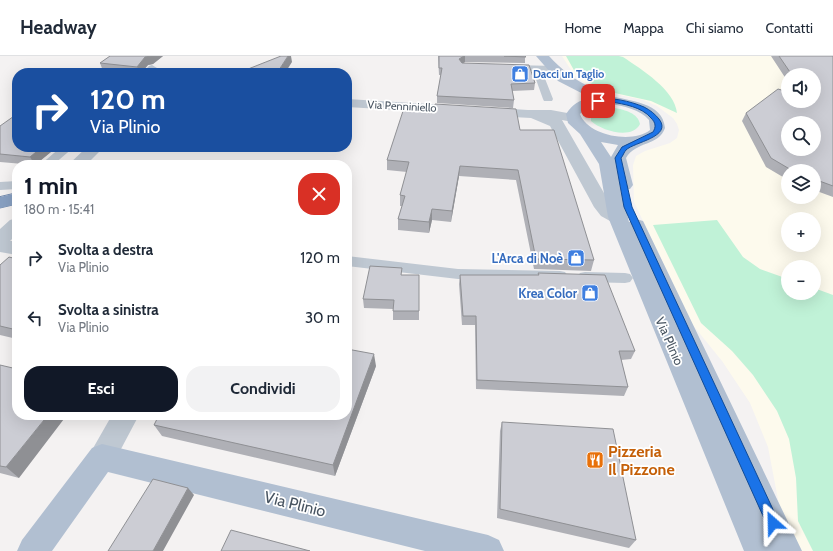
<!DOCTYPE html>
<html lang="it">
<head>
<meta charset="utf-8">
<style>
	body { margin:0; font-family:Cabin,sans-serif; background:#f2f2f3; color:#1f2937; height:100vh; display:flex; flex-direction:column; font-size:15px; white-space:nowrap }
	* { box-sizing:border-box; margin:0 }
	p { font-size:13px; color:#747a83 }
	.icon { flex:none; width:22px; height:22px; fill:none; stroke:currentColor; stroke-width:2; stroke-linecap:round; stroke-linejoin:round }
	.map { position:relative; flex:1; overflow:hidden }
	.side { position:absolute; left:12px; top:104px; width:340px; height:260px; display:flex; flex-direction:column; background:#fff; border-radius:16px; box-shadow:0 4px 16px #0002 }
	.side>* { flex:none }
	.hud { position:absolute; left:12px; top:12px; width:340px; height:84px; border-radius:16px; box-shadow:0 4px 16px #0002; background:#1a4fa0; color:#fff; overflow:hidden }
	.tools { position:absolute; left:781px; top:12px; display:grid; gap:8px }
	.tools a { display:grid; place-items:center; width:40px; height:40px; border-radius:50%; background:#fff; box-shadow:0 4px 16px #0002; font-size:20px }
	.pin { position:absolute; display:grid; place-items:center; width:34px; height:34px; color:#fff; margin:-17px; border-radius:8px; box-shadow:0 2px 6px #0006 }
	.me { position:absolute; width:44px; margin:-22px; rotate:335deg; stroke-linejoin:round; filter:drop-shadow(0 0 3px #0008) }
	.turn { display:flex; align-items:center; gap:14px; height:84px; padding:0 12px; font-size:18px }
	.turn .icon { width:52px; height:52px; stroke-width:2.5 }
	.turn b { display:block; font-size:28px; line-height:34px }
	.round { display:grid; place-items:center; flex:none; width:42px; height:42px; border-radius:16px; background:#f2f2f3 }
	.summary { display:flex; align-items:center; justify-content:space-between; height:68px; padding:0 12px }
	h1 { font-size:24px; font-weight:700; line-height:30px; color:#111827 }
	.button { display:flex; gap:8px; margin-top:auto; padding:8px 12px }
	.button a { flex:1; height:46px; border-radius:16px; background:#111827; color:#fff; font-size:16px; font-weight:700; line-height:46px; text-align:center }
	.button a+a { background:#f2f2f3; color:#1f2937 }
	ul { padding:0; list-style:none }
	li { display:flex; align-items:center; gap:12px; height:60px; padding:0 12px }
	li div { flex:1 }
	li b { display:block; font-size:15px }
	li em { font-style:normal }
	header { display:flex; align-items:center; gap:24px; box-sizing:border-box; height:56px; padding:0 20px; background:#fff; border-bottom:1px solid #e0e1e3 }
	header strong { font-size:19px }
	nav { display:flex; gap:22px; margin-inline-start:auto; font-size:14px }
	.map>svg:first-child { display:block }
	.commercial { fill:#fdfaed; fill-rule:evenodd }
	.green { fill:#c0f2d7 }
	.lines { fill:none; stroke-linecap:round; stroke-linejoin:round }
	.motorway-casing { stroke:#738bae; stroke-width:1 }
	.service { fill:#bfc8d2; fill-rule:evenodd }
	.tertiary { fill:#bfc8d2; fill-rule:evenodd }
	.primary { fill:#b1bfd1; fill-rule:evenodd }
	.motorway { fill:#88a0c2; fill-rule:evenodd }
	.wall { fill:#afb0b6 }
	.shaded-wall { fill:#8f9094 }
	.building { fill:#cccdd4; stroke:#8f9094; fill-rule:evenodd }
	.route { fill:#1a73e8; stroke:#114b97 }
	.labels { text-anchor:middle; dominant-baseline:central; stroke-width:3.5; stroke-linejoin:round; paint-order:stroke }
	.far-shop-label { font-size:11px; font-weight:bold; fill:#366cbe; stroke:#fff; text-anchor:start }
	.far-street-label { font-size:11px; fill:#485461; stroke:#fff }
	.shop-label { font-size:13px; font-weight:bold; fill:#366cbe; stroke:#fff; text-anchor:end }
	.street-label { font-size:13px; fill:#485461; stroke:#fff }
	.near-food-label { font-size:16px; font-weight:bold; fill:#c56008; stroke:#fff; text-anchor:start }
	.near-street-label { font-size:16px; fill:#485461; stroke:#fff }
</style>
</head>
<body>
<header>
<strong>Headway</strong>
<nav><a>Home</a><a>Mappa</a><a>Chi siamo</a><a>Contatti</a></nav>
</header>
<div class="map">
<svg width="833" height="495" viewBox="0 0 833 495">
	<rect width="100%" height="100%" fill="#f4f2f2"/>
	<path class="commercial" d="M562,0H833V495H798L781,459L768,391L750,347L722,305L692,268L634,146L633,109L636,100L645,95L670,87L677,82L679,74L677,68L673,62L657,50L643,44L601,35L589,30L575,20ZM788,19H814V45H788ZM788,67H814V93H788ZM788,115H814V141H788ZM788,163H814V189H788ZM788,211H814V237H788Z"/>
	<path class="green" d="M566,0H619L623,1C641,13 675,34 677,57L651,45L610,36L590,27L575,16Z
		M615,52C625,54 638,57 640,68C632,84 602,75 591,65V58C598,52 606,52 615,52Z
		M717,164L743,201L760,213L788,223V237H814V232L833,239V495H813L798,465L796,422L789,383L777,355L753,319L732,295L701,267L653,169Z"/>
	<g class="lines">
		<defs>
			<path id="motorway" d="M17,137V148L0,152V141Z"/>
		</defs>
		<use href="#motorway" class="motorway-casing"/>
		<path class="service" d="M152,9L157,12L152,17H142L149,10Z
			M510,9L557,10L559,12L557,14L542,15L553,43L552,45H544L543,43L533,15L507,14L505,12Z
			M61,91H74L53,109H40Z
			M17,125V133L0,134V126Z
			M347,200L458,213L560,215L565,216L568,220L565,224L560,225L458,223L347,210Z
			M585,216L625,217L630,218L633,222L630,226L625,227L585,226L580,225L577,221L580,217Z"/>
		<path class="tertiary" d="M347,43L528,54H551L578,59L580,62L578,65L573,66L562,64L608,144C613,151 622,154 626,161L624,165L617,167L610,165L601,160L594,151L550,70L531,62L347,51Z
			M87,91H104L86,109H68Z
			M17,162V178L10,185H17V199L0,196V173L10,164Z
			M112,359H139L112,410L102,414L92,410L88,401Z"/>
		<path class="primary" d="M536,0H549C561,13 572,22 588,30C595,34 603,37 611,40C629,45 663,46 665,72C659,90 636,85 626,102L633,129L630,133H621L629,166L636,163L643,165L645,169L802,495H744L608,161L599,108L580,78L568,67L566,58C573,48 579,44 591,42L558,25ZM610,48C623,50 640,53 649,64L650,74C633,88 588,80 580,58C588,49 599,49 610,48ZM601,86L618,89L611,101Z
			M102,388L488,479L499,484L504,495H425L108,416L52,495H17L22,484L92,392Z"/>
		<use href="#motorway" class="motorway"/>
	</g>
	<path class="wall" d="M110,0H163L153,8L148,9L141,17H127L103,15L100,7Z
		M438,0H525V7L465,6L463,7L535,27L534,34L512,35L514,44L513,52L437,47V40L441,19H439Z
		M771,0H833V141L814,134V115H788V124L766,111L742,65L746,57L814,45V19H788V26Z
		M0,70L17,91H57L35,109L0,106Z
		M520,74L594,204L591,215L534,213L516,124L459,120L451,166L432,164L429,177L398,174V163L402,150H400V139L407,116L387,114V104Z
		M17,203V283L0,279V209Z
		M538,217L635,295L631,303L621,304L628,331L624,340L476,333L475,269H462L459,228L460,219H538Z
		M402,219H419V264H393V253L364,252L363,243Z
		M0,309L19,422L0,417Z
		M376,310L335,420L162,380L154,369Z
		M502,366L636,484L629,492L497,462L500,375Z"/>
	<path class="shaded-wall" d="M151,0H163L153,8L148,9L141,17H140L137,11L145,1Z
		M288,0H291L292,6L285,17H277Z
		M464,0H465V6L458,10L459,3Z
		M42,91H57L35,109L30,101Z
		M460,110L459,120L451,166L452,155Z
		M432,153V164L429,177V166Z
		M374,298L376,310L335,420L333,409Z
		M48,359H67L19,422L6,411Z
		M188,432L194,439L163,495H153Z"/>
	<path class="building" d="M110,0H151L145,1L137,11L100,7Z
		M281,0H288L277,17H238Z
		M439,0H464L459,3L462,7L529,9L535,27L511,28L514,44L437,40L442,12H439Z
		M504,0H525L526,1Z
		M779,0H833V130L814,123V115H793L771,102L746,57L778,33L788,36V45H814V19H792ZM788,67H814V93H788Z
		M435,48L516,53L520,74H554L594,204L536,203L518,114L460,110L452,155L432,153L429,166L398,163L405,140L400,139L409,106L387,104L404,52L434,54Z
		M17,58V91H42L30,101L0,98V70Z
		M9,201L17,203V274L0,270V209Z
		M370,210L402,212L401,219H419V255H393L394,244L363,243Z
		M538,217L605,219L635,295H619L628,331L477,324L476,260H463L460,219H539Z
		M347,293L374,298L333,409L154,369L159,359H347Z
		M0,309L17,313V359H48L6,411L0,410Z
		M502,366L613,373L636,484L500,453Z
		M153,423L188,432L153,495H108Z
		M231,474L310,495H221Z"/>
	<path class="route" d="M596,43C611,41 630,45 644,51C650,54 655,58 659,63C673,81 634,86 626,94C624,96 623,100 621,102L632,151L777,462L779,467L777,471L773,473L768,471L624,151L615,102L622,91L653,76C656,71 656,67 651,62C642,51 624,48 611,46C605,46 600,48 595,45Z"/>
	<defs>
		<symbol id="shop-square" viewBox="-11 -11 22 22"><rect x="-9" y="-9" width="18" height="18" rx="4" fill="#3f7fe0" stroke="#fff"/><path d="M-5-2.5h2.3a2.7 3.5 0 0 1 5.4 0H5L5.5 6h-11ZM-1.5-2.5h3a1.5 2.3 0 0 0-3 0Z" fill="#fff"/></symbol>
		<symbol id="restaurant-square" viewBox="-11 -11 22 22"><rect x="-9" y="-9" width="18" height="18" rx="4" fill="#e8710a" stroke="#fff"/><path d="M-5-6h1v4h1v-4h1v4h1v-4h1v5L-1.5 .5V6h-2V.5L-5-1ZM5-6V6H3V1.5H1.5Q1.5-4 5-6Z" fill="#fff"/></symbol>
	</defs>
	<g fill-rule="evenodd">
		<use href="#shop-square" x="510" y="8" width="20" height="20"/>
		<use href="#shop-square" x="566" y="192" width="20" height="20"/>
		<use href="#shop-square" x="580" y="227" width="20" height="20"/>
		<use href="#restaurant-square" x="585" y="394" width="20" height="20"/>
	</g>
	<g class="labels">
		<g class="far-shop-label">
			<text x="533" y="18">Dacci un Taglio</text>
		</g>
		<g class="far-street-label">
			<text transform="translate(402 50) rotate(3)">Via Penniniello</text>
		</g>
		<g class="shop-label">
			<text x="563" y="202">L'Arca di Noè</text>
			<text x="577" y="237">Krea Color</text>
		</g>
		<g class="street-label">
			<text transform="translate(670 285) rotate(66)">Via Plinio</text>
		</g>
		<g class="near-food-label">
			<text x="608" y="395">Pizzeria<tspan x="608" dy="18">Il Pizzone</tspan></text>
		</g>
		<g class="near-street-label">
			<text transform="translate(295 448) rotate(14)">Via Plinio</text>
		</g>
	</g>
</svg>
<div class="tools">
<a><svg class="icon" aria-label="sound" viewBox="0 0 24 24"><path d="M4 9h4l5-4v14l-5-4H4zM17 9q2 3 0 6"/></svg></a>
<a><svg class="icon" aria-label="search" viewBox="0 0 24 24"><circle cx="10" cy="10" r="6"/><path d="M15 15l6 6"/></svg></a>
<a><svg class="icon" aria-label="layers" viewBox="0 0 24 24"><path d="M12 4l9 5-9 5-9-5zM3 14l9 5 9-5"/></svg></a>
<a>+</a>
<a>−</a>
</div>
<div class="pin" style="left:598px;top:45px;background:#d93025"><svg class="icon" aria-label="arrive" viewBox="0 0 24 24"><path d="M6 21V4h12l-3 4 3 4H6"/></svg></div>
<svg class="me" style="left:773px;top:467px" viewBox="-20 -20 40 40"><path d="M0-17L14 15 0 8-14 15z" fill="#1a73e8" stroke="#fff" stroke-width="4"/></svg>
<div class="hud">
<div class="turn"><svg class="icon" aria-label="right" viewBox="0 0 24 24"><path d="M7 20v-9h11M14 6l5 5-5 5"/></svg><div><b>120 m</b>Via Plinio</div></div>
</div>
<section class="side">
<div class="summary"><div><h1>1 min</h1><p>180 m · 15:41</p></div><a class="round" style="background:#d93025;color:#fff"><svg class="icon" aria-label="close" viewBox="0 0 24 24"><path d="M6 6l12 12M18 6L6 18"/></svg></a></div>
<ul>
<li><svg class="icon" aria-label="right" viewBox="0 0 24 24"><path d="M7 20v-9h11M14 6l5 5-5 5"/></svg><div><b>Svolta a destra</b><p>Via Plinio</p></div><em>120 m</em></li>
<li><svg class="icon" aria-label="left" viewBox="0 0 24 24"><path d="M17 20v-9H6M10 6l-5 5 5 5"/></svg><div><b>Svolta a sinistra</b><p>Via Plinio</p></div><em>30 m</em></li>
</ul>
<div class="button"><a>Esci</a><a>Condividi</a></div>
</section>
</div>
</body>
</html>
